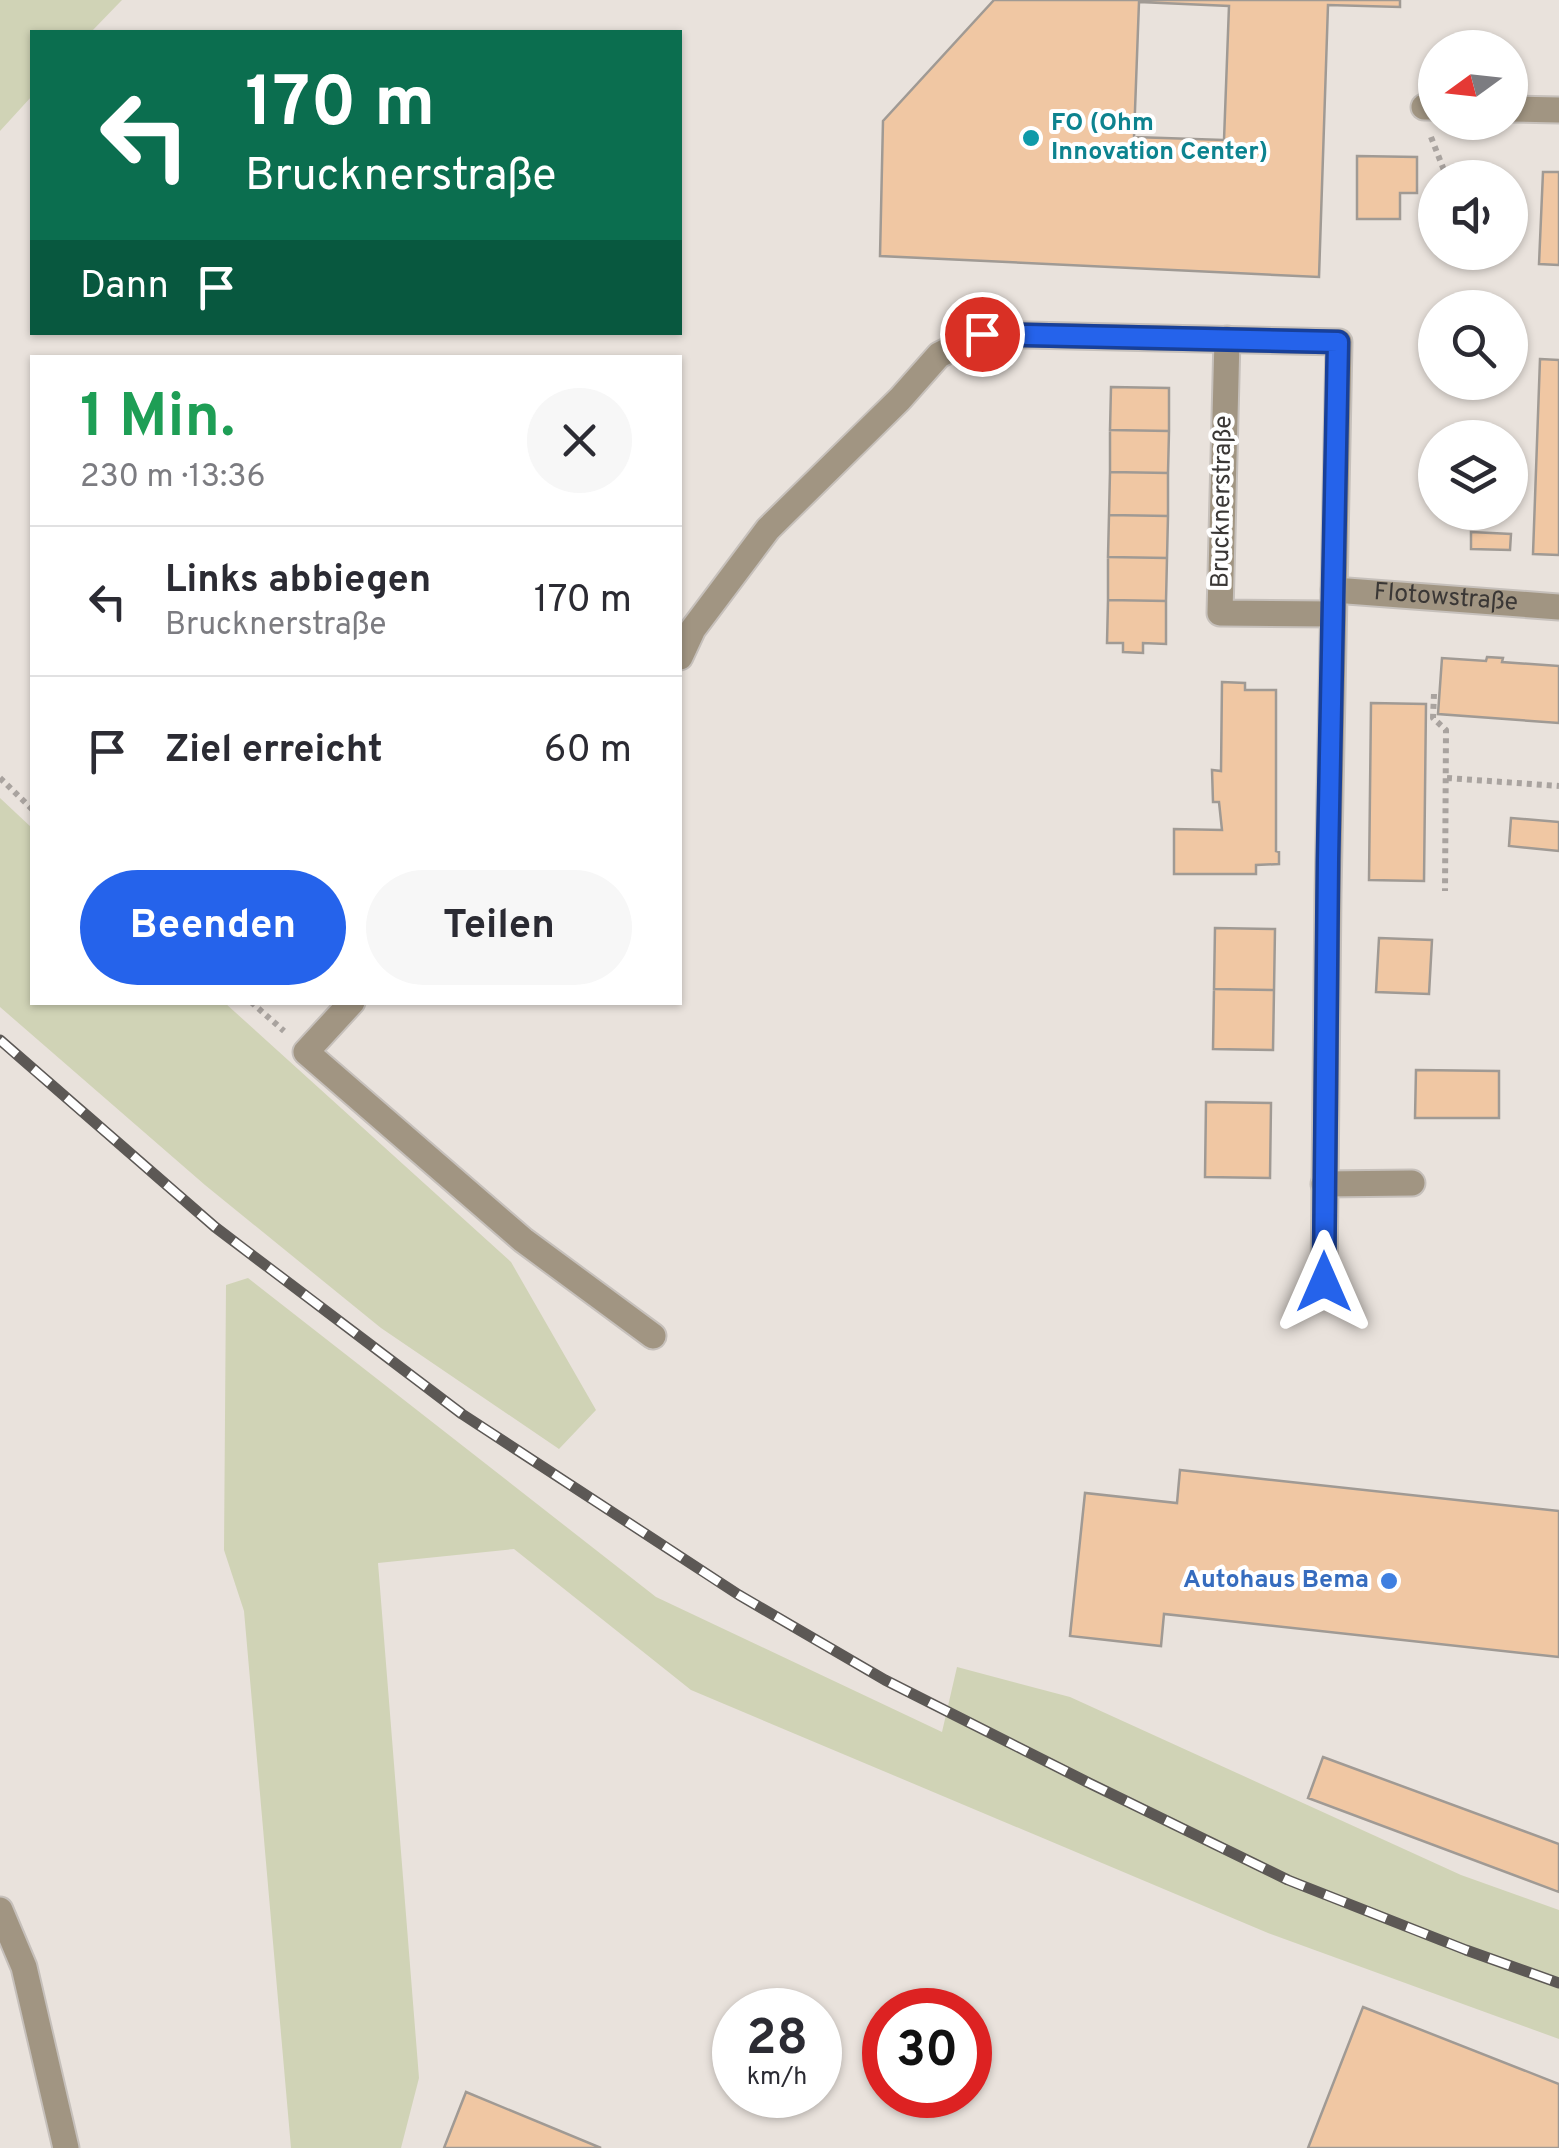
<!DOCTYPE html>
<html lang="de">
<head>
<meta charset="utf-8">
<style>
	body { margin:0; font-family:Overpass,sans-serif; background:#f7f7f7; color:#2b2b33; height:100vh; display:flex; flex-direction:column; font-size:38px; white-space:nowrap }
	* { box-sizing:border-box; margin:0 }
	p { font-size:32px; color:#7c7c81 }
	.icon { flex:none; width:55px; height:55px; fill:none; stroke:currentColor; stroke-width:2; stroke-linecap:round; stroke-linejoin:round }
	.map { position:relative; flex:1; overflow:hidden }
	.details { position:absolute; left:30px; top:355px; width:652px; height:650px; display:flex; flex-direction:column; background:#fff; border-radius:0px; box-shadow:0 2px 8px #0004 }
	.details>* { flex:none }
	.hud { position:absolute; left:30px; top:30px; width:652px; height:305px; border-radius:0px; box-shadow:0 2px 8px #0004; background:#0b6e4f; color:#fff; overflow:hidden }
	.needle { width:65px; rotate:255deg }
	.controls { position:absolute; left:1418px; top:30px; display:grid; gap:20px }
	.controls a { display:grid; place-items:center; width:110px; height:110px; border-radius:50%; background:#fff; box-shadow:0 2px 8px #0004; font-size:50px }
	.speed { position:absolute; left:712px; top:1988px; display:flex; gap:20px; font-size:50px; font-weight:700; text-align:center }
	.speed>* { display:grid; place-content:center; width:130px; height:130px; border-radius:50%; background:#fff; box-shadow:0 2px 8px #0004; line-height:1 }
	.speed small { font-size:25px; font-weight:400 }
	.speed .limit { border:15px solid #d22; background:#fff; color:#111 }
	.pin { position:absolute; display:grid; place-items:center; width:85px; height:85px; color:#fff; margin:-42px; border:5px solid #fff; border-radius:50%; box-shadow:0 2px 10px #0007 }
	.me { position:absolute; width:110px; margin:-55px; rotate:0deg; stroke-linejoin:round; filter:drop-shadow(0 0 8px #0008) }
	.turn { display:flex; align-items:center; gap:35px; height:210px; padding:0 50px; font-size:45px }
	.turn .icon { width:130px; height:130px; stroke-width:2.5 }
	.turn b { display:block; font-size:70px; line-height:85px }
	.then { display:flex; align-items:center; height:95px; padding:0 50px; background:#0003; gap:20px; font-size:38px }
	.round { display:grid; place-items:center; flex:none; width:105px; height:105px; border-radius:52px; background:#f7f7f7 }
	.headline { display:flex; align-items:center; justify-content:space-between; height:170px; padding:0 50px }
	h1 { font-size:60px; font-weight:700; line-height:75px; color:#1e9e55 }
	.cta { display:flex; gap:20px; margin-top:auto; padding:20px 50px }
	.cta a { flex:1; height:115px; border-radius:60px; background:#2563eb; color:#fff; font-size:40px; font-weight:700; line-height:115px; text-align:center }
	.cta a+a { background:#f7f7f7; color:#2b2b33 }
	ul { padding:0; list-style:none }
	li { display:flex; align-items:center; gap:30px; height:150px; padding:0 50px; border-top:2px solid #e1e1e2 }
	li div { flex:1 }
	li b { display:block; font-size:38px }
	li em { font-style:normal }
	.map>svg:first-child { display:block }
	.green { fill:#d0d3b6 }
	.building { fill:#f0c7a3; stroke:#a09a94; stroke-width:2.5; fill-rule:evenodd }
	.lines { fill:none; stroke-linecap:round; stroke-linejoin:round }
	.minor-casing { stroke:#c6c0bb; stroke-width:29 }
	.path { stroke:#a9a39f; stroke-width:6; stroke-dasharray:5 5; stroke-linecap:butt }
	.minor { stroke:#a19582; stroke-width:25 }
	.rail-casing { stroke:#5c5855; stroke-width:11 }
	.rail { stroke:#fff; stroke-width:8; stroke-dasharray:22; stroke-linecap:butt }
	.route-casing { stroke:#184099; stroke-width:25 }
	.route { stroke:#2563eb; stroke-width:18 }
	.culture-dot { fill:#0f9aa8; stroke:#fff; stroke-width:4 }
	.shop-dot { fill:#3f7fe0; stroke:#fff; stroke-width:4 }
	.labels { text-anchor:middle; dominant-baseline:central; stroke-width:8; stroke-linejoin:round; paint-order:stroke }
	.culture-label { font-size:25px; font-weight:bold; fill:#0d838f; stroke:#fff; text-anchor:start }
	.street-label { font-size:25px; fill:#3a3735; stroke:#fff }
	.shop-label { font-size:25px; font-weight:bold; fill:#366cbe; stroke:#fff; text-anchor:end }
</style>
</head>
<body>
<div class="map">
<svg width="1559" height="2148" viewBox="0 0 1559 2148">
	<rect width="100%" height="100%" fill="#e9e2dc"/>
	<path class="green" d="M0,0H122L91,32H32V96L0,131Z
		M0,798L32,828V1002L225,1003L511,1262L596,1410L559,1449L381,1328L205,1185L0,1007Z
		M248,1278L656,1597L942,1732L957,1667L1070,1697L1461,1875L1559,1910V2039L1268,1933L691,1690L514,1549L378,1563L419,2078L401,2148H291L244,1611L224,1550L226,1285Z"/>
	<path class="building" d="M994,0H1400V7L1328,5L1319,277L880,256L883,121ZM1139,2L1229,6L1224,140L1134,137Z
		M1357,156L1417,157V193H1400V219H1357Z
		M1543,172H1559V265L1539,264Z
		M1540,359L1559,360V555L1533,554Z
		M1111,387L1169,388V431L1110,430Z
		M1110,430L1169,431L1168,473L1110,472Z
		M1110,472L1168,473V516L1109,515Z
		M1109,515L1168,516L1167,558L1108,557Z
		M1471,532L1511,534L1510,550L1471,549Z
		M1108,557L1167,558L1166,601L1108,600Z
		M1108,600L1166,601V644L1143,643V653L1123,652V643H1107Z
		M1487,657L1503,658L1502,662L1559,666V723L1438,714L1442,658L1486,661Z
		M1222,682L1245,683V690H1276V851L1279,852V864L1256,865V874H1174V829L1222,830L1219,802H1213L1212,770L1221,771Z
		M1371,703L1426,704L1424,881L1369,880Z
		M1511,818L1559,822V851L1509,846Z
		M1215,928L1275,929L1274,990L1214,989Z
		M1379,938L1432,940L1429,994L1376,992Z
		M1214,989L1274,990L1273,1050L1213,1049Z
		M1416,1070L1499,1071V1118H1415Z
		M1206,1102L1271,1103L1270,1178L1205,1177Z
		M1180,1470L1559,1511V1657L1164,1614L1161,1646L1070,1636L1085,1493L1177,1503Z
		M1323,1757L1559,1844V1892L1308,1798Z
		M1363,2007L1559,2084V2148H1308Z
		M466,2092L601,2148H444Z"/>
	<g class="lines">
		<defs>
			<g id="minor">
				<path d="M1424,107H1435"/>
				<path d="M1510,109L1559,110"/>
				<path d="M1227,339L1220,613L1333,614"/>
				<path id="s1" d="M1334,590L1559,607"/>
				<path d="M680,657L693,629L768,529L900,399L939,355L981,334L1339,342L1328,894L1324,1282"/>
				<path d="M352,1002L306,1052L523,1240L653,1336"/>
				<path d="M1324,1184L1412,1183"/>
				<path d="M0,1910L24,1967L66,2148"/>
			</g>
		</defs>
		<use href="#minor" class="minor-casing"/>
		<path class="path" d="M1431,137L1447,178
			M1434,694L1433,718L1446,730L1445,891
			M0,778L32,809
			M1447,778L1559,786
			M251,1002L284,1031"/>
		<use href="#minor" class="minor"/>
		<defs>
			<path id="rail" d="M0,1040L215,1227L462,1414L739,1595L885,1680L1089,1783L1288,1880L1466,1950L1559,1983"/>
		</defs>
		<use href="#rail" class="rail-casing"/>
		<use href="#rail" class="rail"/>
	</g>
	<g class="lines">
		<defs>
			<path id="route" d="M982,334L1338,342L1328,860L1324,1282"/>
		</defs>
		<use href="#route" class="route-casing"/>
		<use href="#route" class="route"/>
	</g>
	<circle class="culture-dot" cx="1031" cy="138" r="10"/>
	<circle class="shop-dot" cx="1389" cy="1581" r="10"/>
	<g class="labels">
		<g class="culture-label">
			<text x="1051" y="124">FO (Ohm<tspan x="1051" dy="29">Innovation Center)</tspan></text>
		</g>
		<g class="street-label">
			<text transform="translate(1223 502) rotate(-89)">Brucknerstraße</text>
			<text stroke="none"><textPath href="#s1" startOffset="112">Flotowstraße</textPath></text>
		</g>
		<g class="shop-label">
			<text x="1369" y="1581">Autohaus Bema</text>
		</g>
	</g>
</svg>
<div class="controls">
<a><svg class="needle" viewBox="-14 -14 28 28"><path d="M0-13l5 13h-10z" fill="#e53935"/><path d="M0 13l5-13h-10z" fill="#7c7c81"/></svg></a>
<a><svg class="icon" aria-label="sound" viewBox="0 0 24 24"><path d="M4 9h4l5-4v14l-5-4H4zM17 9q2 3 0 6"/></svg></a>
<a><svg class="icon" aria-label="search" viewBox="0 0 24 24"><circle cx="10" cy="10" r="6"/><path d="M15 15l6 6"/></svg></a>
<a><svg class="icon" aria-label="layers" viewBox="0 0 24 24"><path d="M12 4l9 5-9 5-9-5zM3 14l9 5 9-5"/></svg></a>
</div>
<div class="speed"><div>28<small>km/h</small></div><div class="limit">30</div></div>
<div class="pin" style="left:982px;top:334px;background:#d93025"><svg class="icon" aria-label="arrive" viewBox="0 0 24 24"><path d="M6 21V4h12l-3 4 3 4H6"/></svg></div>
<svg class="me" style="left:1324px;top:1282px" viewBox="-20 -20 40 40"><path d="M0-17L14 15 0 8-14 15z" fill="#2563eb" stroke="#fff" stroke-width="4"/></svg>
<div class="hud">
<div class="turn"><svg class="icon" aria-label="left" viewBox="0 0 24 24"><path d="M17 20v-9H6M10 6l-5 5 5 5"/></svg><div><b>170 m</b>Brucknerstraße</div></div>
<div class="then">Dann<svg class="icon" aria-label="arrive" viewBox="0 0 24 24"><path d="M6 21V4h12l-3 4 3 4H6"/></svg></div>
</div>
<section class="details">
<div class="headline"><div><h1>1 Min.</h1><p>230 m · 13:36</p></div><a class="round"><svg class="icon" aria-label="close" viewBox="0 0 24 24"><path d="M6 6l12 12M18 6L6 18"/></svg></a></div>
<ul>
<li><svg class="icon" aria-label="left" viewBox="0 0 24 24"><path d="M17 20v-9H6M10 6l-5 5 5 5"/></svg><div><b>Links abbiegen</b><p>Brucknerstraße</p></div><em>170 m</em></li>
<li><svg class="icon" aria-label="arrive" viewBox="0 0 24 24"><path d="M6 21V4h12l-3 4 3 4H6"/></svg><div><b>Ziel erreicht</b></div><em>60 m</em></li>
</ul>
<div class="cta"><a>Beenden</a><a>Teilen</a></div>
</section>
</div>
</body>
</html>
